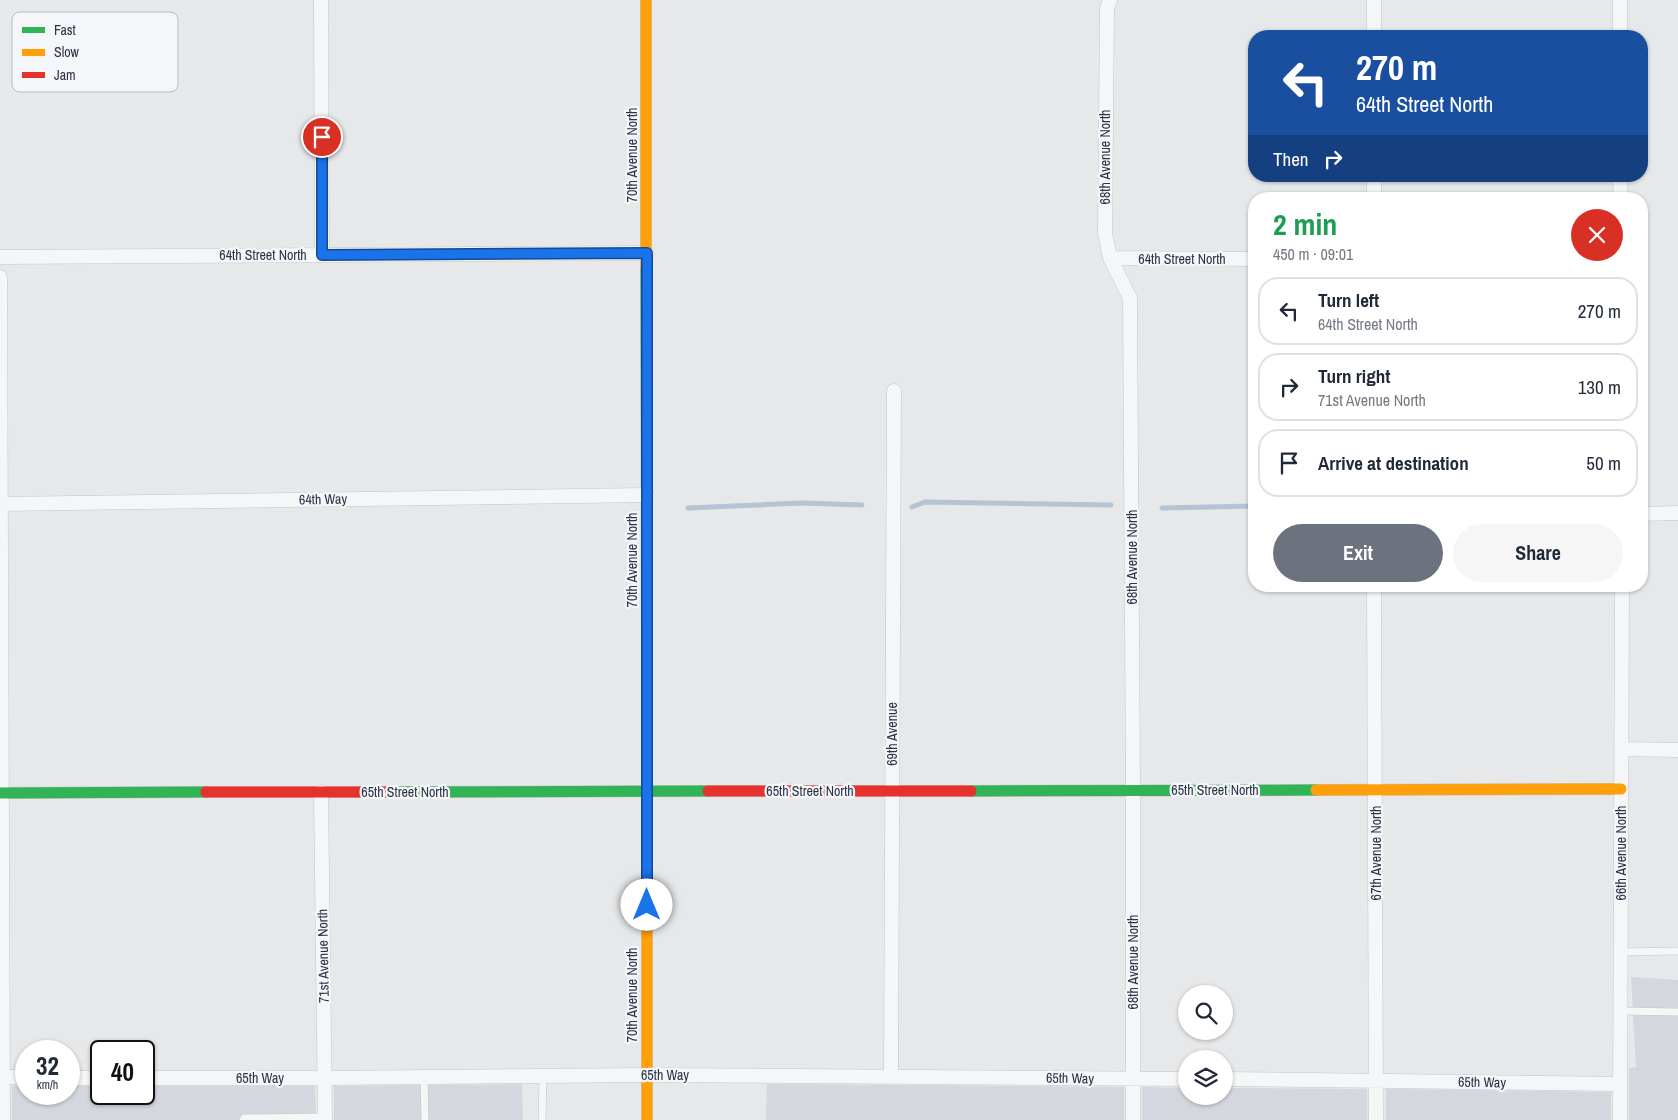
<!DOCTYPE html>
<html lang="en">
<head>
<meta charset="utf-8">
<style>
	body { margin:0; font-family:"Archivo Narrow",sans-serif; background:#f6f6f7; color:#1f2937; height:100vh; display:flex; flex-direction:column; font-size:19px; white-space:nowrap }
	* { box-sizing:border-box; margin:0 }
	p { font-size:16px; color:#747a83 }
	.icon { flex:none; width:28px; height:28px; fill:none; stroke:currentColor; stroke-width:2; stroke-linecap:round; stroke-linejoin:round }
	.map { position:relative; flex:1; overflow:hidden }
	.panel { position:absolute; left:1248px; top:192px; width:400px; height:400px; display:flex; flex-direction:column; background:#fff; border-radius:20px; box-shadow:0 1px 4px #0004 }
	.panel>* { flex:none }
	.top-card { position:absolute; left:1248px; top:30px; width:400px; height:152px; border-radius:20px; box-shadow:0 1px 4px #0004; background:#1a4fa0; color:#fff; overflow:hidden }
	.controls { position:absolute; left:1178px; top:985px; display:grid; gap:10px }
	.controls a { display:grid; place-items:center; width:55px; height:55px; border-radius:50%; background:#fff; box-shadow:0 1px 4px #0004; font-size:25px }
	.speed { position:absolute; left:15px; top:1040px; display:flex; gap:10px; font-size:25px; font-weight:700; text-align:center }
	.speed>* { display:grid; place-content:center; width:65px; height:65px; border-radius:50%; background:#fff; box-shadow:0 1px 4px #0004; line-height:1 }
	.speed small { font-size:12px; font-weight:400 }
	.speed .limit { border:2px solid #111; border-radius:8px; background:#fff; color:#111 }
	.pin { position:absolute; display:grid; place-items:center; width:42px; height:42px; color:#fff; margin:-21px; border:2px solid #fff; border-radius:50%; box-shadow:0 1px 5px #0007 }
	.me { position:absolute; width:55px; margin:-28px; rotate:0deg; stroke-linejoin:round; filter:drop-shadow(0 0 4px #0008) }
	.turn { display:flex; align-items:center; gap:18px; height:105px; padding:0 25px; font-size:22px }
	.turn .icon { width:65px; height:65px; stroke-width:2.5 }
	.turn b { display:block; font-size:35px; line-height:42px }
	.then { display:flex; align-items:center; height:48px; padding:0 25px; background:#0003; gap:10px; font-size:19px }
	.round { display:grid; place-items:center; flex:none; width:52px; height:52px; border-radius:26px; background:#f6f6f7 }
	.head { display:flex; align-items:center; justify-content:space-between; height:85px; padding:0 25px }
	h1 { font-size:30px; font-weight:800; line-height:38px; color:#1e9e55 }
	.primary-button { display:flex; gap:10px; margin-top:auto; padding:10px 25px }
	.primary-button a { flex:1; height:58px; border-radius:30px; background:#6c737f; color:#fff; font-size:20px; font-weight:800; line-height:58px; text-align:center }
	.primary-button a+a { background:#f6f6f7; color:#1f2937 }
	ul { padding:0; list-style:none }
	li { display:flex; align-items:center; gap:15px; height:68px; margin:0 10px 8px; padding:0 15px; border:2px solid #e0e1e3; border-radius:20px }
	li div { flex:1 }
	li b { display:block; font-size:19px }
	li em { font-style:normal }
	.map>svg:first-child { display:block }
	.built { fill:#d4d7dd }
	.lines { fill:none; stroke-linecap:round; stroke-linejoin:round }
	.stream { stroke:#b4c4d5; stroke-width:5 }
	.lane-casing { stroke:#c4c6c8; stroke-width:8 }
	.street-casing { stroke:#c4c6c8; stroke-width:15 }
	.fast-casing { stroke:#c4c6c8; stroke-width:12 }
	.slow-casing { stroke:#c4c6c8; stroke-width:12 }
	.jam-casing { stroke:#c4c6c8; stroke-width:12 }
	.lane { stroke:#f5f6f7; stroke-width:7 }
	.street { stroke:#f5f6f7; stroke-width:14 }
	.fast { stroke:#30b455; stroke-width:11 }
	.slow { stroke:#ff9f0a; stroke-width:11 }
	.jam { stroke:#e5322d; stroke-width:11 }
	.route-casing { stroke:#114b97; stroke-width:12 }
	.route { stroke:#1a73e8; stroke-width:9 }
	.labels { text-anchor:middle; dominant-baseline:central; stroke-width:4.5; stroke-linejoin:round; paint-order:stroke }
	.street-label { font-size:14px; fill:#2b3445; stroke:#f4f6f9 }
	.key { fill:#f4f6f9; stroke:#b8bcc3; stroke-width:1 }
	.key-label { font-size:14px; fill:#2b3445 }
</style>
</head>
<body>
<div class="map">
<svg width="1678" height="1120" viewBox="0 0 1678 1120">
	<rect width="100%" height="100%" fill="#e6e8ea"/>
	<path class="built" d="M1631,977L1678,980V1120H1629V1068L1636,1067Z
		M522,1084L523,1120H334V1086Z
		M767,1084L1124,1087V1120H766Z
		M12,1086H26V1094H69V1086H101V1094H144V1086H315L316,1120H12Z
		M1142,1087L1186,1088V1096H1224V1088L1367,1089V1120H1142Z
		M1386,1089L1611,1092V1120H1386Z"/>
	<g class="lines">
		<path class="stream" d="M912,507L925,502L1111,505
			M688,508L802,503L862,505
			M1162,508L1254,506"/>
		<defs>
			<path id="lane" d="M1620,952L1678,951
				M1620,1011L1678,1012
				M424,1077L425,1120
				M243,1120L244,1118L325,1117
				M542,1120L543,1076"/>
			<path id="street" d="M321,0L322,255
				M1110,0L1107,8L1105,233L1110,258L1130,298L1133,790V1120
				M1374,0V36
				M1620,0V36
				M1374,176V199
				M1620,176L1621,199
				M0,257L647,253
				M1110,258L1254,259
				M0,277L3,1120
				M0,504L647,495
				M1641,514L1678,513
				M1374,586L1376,1120
				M1622,749L1678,750
				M321,792L325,1120
				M891,1076L894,391
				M0,1077H26
				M69,1078H101
				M144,1078H325L647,1075L1186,1079
				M1224,1079L1620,1084
				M1620,1120L1622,586"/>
			<path id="fast" d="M646,269L647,622
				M971,791L1316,790
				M396,792L708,791
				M0,793L206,792"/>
			<path id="slow" d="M646,0V269
				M1316,790L1621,789
				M647,848V1120"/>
			<path id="jam" d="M647,622V848
				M708,791H971
				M206,792H396"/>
		</defs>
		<use href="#lane" class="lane-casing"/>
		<use href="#street" class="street-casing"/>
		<use href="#fast" class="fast-casing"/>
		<use href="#slow" class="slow-casing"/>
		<use href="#jam" class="jam-casing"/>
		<use href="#lane" class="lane"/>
		<use href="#street" class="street"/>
		<use href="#fast" class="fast"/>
		<use href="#slow" class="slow"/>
		<use href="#jam" class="jam"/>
	</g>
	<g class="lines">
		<defs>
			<path id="route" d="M322,137V255L647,253V905"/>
		</defs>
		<use href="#route" class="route-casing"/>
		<use href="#route" class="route"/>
	</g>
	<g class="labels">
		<g class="street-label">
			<text transform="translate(632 155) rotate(-90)">70th Avenue North</text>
			<text transform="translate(1105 157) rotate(-90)">68th Avenue North</text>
			<text x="263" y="255">64th Street North</text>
			<text x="1182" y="259">64th Street North</text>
			<text transform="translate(323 499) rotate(-1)">64th Way</text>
			<text transform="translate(1132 557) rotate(-90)">68th Avenue North</text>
			<text transform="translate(632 560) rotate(-90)">70th Avenue North</text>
			<text transform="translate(892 734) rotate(-90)">69th Avenue</text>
			<text x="1215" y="790">65th Street North</text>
			<text x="810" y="791">65th Street North</text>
			<text x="405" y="792">65th Street North</text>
			<text transform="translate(1376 853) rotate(-90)">67th Avenue North</text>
			<text transform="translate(1621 853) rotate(-90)">66th Avenue North</text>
			<text transform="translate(323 956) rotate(-91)">71st Avenue North</text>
			<text transform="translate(1133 962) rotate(-90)">68th Avenue North</text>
			<text transform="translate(632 995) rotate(-90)">70th Avenue North</text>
			<text x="665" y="1075">65th Way</text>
			<text x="260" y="1078">65th Way</text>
			<text transform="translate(1070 1078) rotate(1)">65th Way</text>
			<text transform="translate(1482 1082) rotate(1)">65th Way</text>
		</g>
	</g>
	<rect x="12" y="12" width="166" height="80" rx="8" class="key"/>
	<rect x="22" y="27" width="23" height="6" fill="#30b455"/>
	<rect x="22" y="49" width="23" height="7" fill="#ff9f0a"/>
	<rect x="22" y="72" width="23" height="6" fill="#e5322d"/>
	<g class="key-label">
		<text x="54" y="35">Fast</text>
		<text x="54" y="57">Slow</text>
		<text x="54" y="80">Jam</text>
	</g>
</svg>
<div class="controls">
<a><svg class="icon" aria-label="search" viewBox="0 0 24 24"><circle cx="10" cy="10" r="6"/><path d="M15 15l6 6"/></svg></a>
<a><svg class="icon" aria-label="layers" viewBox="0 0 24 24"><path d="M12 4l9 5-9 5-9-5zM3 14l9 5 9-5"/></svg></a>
</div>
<div class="speed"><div>32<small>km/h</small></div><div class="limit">40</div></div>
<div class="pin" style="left:322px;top:137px;background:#d93025"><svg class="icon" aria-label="arrive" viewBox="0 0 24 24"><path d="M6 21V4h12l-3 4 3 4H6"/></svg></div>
<svg class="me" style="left:647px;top:905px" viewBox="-20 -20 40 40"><circle r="19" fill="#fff"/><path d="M0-13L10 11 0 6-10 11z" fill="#1a73e8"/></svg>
<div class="top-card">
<div class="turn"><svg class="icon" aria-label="left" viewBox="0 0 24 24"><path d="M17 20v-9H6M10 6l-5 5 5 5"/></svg><div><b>270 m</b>64th Street North</div></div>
<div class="then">Then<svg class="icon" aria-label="right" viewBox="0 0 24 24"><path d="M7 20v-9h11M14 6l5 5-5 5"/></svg></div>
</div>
<section class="panel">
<div class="head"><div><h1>2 min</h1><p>450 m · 09:01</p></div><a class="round" style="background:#d93025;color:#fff"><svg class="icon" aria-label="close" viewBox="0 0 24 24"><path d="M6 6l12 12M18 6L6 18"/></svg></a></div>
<ul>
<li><svg class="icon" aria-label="left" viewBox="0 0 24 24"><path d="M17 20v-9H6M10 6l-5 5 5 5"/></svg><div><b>Turn left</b><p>64th Street North</p></div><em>270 m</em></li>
<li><svg class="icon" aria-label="right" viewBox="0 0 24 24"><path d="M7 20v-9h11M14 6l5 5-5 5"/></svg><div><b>Turn right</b><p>71st Avenue North</p></div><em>130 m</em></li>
<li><svg class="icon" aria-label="arrive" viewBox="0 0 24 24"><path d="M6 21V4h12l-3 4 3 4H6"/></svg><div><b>Arrive at destination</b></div><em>50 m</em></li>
</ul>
<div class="primary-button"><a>Exit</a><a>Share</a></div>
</section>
</div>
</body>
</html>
